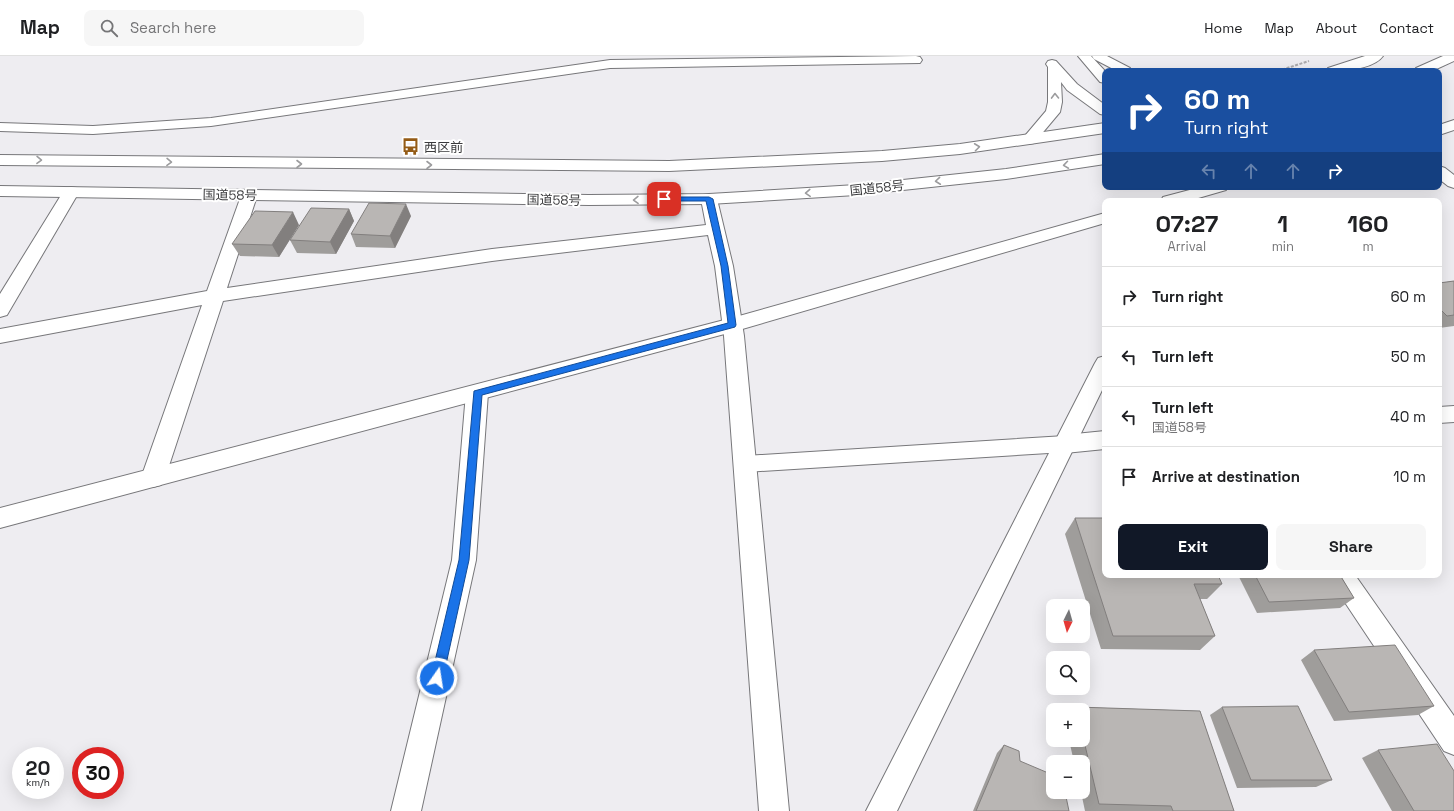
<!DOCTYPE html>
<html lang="en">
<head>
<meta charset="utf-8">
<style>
	body { margin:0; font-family:"Space Grotesk","Noto Sans JP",sans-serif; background:#f6f6f6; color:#202124; height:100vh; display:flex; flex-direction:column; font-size:15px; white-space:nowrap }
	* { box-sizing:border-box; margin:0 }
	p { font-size:13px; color:#757577 }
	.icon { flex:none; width:22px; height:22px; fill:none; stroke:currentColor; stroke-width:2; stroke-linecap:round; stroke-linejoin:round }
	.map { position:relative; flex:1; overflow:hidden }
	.details { position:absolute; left:1102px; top:142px; width:340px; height:380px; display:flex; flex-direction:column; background:#fff; border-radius:8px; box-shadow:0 4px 16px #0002 }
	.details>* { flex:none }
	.guide { position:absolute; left:1102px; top:12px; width:340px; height:122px; border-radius:8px; box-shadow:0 4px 16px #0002; background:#1a4fa0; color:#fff; overflow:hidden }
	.needle { width:26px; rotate:185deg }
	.buttons { position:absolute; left:1046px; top:543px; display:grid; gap:8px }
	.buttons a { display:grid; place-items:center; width:44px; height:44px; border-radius:8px; background:#fff; box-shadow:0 4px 16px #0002; font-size:20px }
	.speed { position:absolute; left:12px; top:691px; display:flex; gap:8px; font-size:20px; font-weight:700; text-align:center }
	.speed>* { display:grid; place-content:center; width:52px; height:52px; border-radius:50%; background:#fff; box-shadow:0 4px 16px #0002; line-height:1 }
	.speed small { font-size:10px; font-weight:400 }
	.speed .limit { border:6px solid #d22; background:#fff; color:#111 }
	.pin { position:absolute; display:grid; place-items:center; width:34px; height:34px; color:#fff; margin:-17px; border-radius:8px; box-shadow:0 2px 6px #0006 }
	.me { position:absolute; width:44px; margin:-22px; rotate:13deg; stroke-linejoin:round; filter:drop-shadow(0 0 3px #0008) }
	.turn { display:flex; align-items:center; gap:14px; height:84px; padding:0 16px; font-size:18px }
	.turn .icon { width:52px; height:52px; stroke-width:2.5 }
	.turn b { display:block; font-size:28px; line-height:34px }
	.lanes { display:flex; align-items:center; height:38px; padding:0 16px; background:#0003; justify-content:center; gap:20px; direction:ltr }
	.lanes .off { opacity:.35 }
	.eta { display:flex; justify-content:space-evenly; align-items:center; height:68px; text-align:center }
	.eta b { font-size:24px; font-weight:600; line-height:28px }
	.cta { display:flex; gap:8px; margin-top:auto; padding:8px 16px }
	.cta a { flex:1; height:46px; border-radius:8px; background:#111827; color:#fff; font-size:16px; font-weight:600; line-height:46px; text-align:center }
	.cta a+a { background:#f6f6f6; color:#202124 }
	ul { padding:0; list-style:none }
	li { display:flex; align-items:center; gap:12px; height:60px; padding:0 16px; border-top:1px solid #e0e0e0 }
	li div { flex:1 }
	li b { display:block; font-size:15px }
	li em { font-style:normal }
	header { display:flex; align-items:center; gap:24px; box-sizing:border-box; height:56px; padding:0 20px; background:#fff; border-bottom:1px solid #e0e0e0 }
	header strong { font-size:19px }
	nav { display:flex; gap:22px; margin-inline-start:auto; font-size:14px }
	.search { width:280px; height:36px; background:#f6f6f6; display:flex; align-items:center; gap:10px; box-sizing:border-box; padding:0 14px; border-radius:8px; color:#757577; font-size:15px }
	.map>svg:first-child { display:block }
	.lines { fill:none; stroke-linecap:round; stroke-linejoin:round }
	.lane-casing { stroke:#77777a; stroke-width:2 }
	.street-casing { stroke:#77777a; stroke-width:2 }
	.secondary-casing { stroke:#77777a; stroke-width:2 }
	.highway-casing { stroke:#77777a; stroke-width:2 }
	.path { stroke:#aaa9ac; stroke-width:2; stroke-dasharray:3 1.5; stroke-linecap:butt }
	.lane { fill:#fff; fill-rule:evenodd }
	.street { fill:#fff; fill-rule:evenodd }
	.secondary { fill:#fff; fill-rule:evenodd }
	.highway { fill:#fff; fill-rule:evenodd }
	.wall { fill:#9f9d9b }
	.shaded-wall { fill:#827f7e }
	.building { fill:#b9b6b4; stroke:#827f7e }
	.oneway { stroke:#9c9c9e }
	.route { fill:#1a73e8; stroke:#114b97 }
	.labels { text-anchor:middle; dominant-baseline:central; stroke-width:4; stroke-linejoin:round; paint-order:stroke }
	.far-poi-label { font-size:13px; fill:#3a3a3c; stroke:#fff; text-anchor:start }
	.far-street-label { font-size:13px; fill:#3a3a3c; stroke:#fff }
</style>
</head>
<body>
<header>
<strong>Map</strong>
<div class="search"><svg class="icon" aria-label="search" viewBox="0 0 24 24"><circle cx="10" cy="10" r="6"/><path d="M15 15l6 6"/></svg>Search here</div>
<nav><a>Home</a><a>Map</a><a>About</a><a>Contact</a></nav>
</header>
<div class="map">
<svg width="1454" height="755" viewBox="0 0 1454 755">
	<rect width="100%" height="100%" fill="#eeedf1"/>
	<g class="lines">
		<defs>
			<path id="lane" d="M916,0L920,1L922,4L920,7L610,12L211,70L93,78L0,75V67L93,70L211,62L610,4Z
				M1078,0H1091L1105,15V27L1100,26Z
				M1092,0H1107L1130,12L1132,15H1117L1094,3Z
				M1052,4L1056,5L1077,28L1105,49V59L1100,58L1067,34L1061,26L1062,46L1060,56L1034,87L1029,88L1024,87L1022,84L1024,81L1046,55L1048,46V11L1046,8L1048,5Z
				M1065,380L1072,382L1075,388L1072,394L1065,396L746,416L739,414L736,408L739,402L746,400Z"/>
			<path id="street" d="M1439,110L1445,112L1454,119V132L1448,130L1439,123Z
				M71,131L77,132L79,136L7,259L0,261V238L63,136L65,132Z
				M249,135L255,136L257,140L227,232L492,193L706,169L701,143L703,139L709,138L715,139L717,143L733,210L744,280L789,755H759L724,280L715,210L708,179L492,205L223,245L165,422L161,429L153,431L145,429L141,422L202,249L0,287V273L207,235L241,140L243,136Z
				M477,329L484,331L488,337L476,504L421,755H391L452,504L466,337L470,331Z
				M1454,350V366L1439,367V351Z
				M1105,375V393L1065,397L1057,394L1054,388L1057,382L1065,379Z
				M1328,519H1355L1454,660V699L1444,695L1332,527Z"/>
			<path id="secondary" d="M1454,64V74L1439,79V69Z
				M1201,131H1228L1226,134L1188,145H1161L1163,141Z
				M1105,157V167L732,276L0,472V452L732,262Z
				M1105,300V328L897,755H866L1095,307L1098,302Z"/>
			<path id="highway" d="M1365,0H1383C1373,14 1341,15 1326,15L1328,12Z
				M1443,0H1454V5L1432,15H1414L1416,12Z
				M1105,67V77L960,98L882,105L669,115L0,109V99L669,105L882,95L960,88Z
				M1105,98V108L1006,123L856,139L709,148L589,149L0,140V130L589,139L709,138L856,129L1006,113Z"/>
		</defs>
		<use href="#lane" class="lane-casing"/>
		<use href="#street" class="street-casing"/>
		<use href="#secondary" class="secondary-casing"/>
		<use href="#highway" class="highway-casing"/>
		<path class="path" d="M1278,15L1309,5"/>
		<use href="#lane" class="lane"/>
		<use href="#street" class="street"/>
		<use href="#secondary" class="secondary"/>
		<use href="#highway" class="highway"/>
	</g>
	<path class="wall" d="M349,153L354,165L336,198L297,197L290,184Z
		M411,160L395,192L356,191L351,178Z
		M299,169L279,201L240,200L232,188Z
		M1454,225V270L1439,272V227Z
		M1075,462L1222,528L1207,543H1200L1215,580L1200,594L1101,593L1065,478Z
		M1238,519H1340L1354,542L1340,552L1257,557Z
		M1314,594L1434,650L1418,659L1334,665L1301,604Z
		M1076,651L1200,655L1234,755H1085L1081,736H1083V706H1074L1069,684H1083V654H1073Z
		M1222,651L1332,724L1316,731L1237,732L1210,659Z
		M1004,689L1020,705L1069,755H973L997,697Z
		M1378,694L1454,755H1392L1362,702Z"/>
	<path class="shaded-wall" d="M406,148L411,160L395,192L390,180Z
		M349,153L354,165L336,198L330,186Z
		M293,156L299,169L279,201L272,189Z"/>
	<path class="building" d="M369,147L406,148L390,180L351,178Z
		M311,152L349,153L330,186L290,184Z
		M255,155L293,156L272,189L232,188Z
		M1454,225V259L1447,260L1439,252V227Z
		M1075,462H1105V519H1218L1222,528H1194L1215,580H1113Z
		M1255,519H1340L1354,542L1269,546Z
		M1395,589L1434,650L1349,656L1314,594Z
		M1298,650L1332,724H1251L1222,651Z
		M1076,651L1200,655L1234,755H1173L1171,750L1099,748L1083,681V654H1076Z
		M1437,688L1454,715V755H1414L1378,694Z
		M1004,689L1019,695L1020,705L1053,719V736H1065L1069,755H976Z"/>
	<defs><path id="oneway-chevron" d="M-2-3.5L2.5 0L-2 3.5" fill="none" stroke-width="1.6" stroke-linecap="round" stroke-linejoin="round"/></defs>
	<g class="oneway">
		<use href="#oneway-chevron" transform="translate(1055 40) rotate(-91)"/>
		<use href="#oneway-chevron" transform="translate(977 91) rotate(-7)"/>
		<use href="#oneway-chevron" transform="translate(39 104) rotate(1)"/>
		<use href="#oneway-chevron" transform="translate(169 106) rotate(1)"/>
		<use href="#oneway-chevron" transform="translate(299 108)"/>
		<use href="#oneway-chevron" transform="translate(429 109)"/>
		<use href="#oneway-chevron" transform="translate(1066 109) rotate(172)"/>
		<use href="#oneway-chevron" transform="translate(938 125) rotate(174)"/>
		<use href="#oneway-chevron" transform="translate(808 137) rotate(177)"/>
		<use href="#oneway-chevron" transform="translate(636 144) rotate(179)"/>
	</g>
	<path class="route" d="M709,141L713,143L728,210L736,269L735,271L482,339L469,504L443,622L441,626L437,627L433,626L431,622L459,504L474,335L728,267L721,210L706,145H664L661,143L664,141Z"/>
	<defs>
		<symbol id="bus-bare" viewBox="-9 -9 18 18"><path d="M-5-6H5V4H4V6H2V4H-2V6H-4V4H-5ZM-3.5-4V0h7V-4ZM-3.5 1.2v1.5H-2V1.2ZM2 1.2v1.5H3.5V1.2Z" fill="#945b16" stroke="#fff" stroke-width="2.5" paint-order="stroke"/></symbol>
	</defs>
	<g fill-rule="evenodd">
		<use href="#bus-bare" x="398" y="78" width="25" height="25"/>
	</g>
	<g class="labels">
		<g class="far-poi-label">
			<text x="424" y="91">西区前</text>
		</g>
		<g class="far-street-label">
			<text transform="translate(877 132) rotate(-6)">国道58号</text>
			<text transform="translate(230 139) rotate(1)">国道58号</text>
			<text transform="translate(554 144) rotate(1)">国道58号</text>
		</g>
	</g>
</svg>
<div class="buttons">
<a><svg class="needle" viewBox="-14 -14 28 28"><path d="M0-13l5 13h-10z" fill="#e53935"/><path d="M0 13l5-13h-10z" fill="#757577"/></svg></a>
<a><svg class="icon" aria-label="search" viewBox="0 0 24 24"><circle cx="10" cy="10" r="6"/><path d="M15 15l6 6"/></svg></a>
<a>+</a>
<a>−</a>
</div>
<div class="speed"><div>20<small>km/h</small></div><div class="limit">30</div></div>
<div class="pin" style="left:664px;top:143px;background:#d93025"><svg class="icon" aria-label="arrive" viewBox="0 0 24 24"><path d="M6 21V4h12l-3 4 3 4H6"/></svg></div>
<svg class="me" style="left:437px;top:622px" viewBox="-20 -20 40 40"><circle r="17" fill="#1a73e8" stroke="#fff" stroke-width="3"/><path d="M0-11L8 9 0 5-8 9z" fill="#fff"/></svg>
<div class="guide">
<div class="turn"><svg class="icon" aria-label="right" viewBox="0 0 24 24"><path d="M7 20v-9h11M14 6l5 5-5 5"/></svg><div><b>60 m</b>Turn right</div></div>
<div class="lanes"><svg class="icon off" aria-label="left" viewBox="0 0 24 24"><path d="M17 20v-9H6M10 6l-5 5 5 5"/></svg><svg class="icon off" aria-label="ahead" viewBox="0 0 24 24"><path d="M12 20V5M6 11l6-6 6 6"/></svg><svg class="icon off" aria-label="ahead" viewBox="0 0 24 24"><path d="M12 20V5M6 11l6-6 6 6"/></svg><svg class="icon" aria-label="right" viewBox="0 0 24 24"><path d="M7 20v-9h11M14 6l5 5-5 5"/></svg></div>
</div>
<section class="details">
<div class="eta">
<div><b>07:27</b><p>Arrival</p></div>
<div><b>1</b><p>min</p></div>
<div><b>160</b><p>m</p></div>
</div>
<ul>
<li><svg class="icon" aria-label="right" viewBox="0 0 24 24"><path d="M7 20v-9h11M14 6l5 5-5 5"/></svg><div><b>Turn right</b></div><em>60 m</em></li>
<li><svg class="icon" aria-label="left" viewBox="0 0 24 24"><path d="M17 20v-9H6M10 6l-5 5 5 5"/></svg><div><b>Turn left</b></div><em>50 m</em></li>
<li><svg class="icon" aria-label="left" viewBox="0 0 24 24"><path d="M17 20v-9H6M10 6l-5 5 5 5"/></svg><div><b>Turn left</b><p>国道58号</p></div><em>40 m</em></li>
<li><svg class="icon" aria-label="arrive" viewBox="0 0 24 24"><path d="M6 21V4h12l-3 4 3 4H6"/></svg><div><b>Arrive at destination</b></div><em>10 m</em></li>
</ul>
<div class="cta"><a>Exit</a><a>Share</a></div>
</section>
</div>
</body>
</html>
